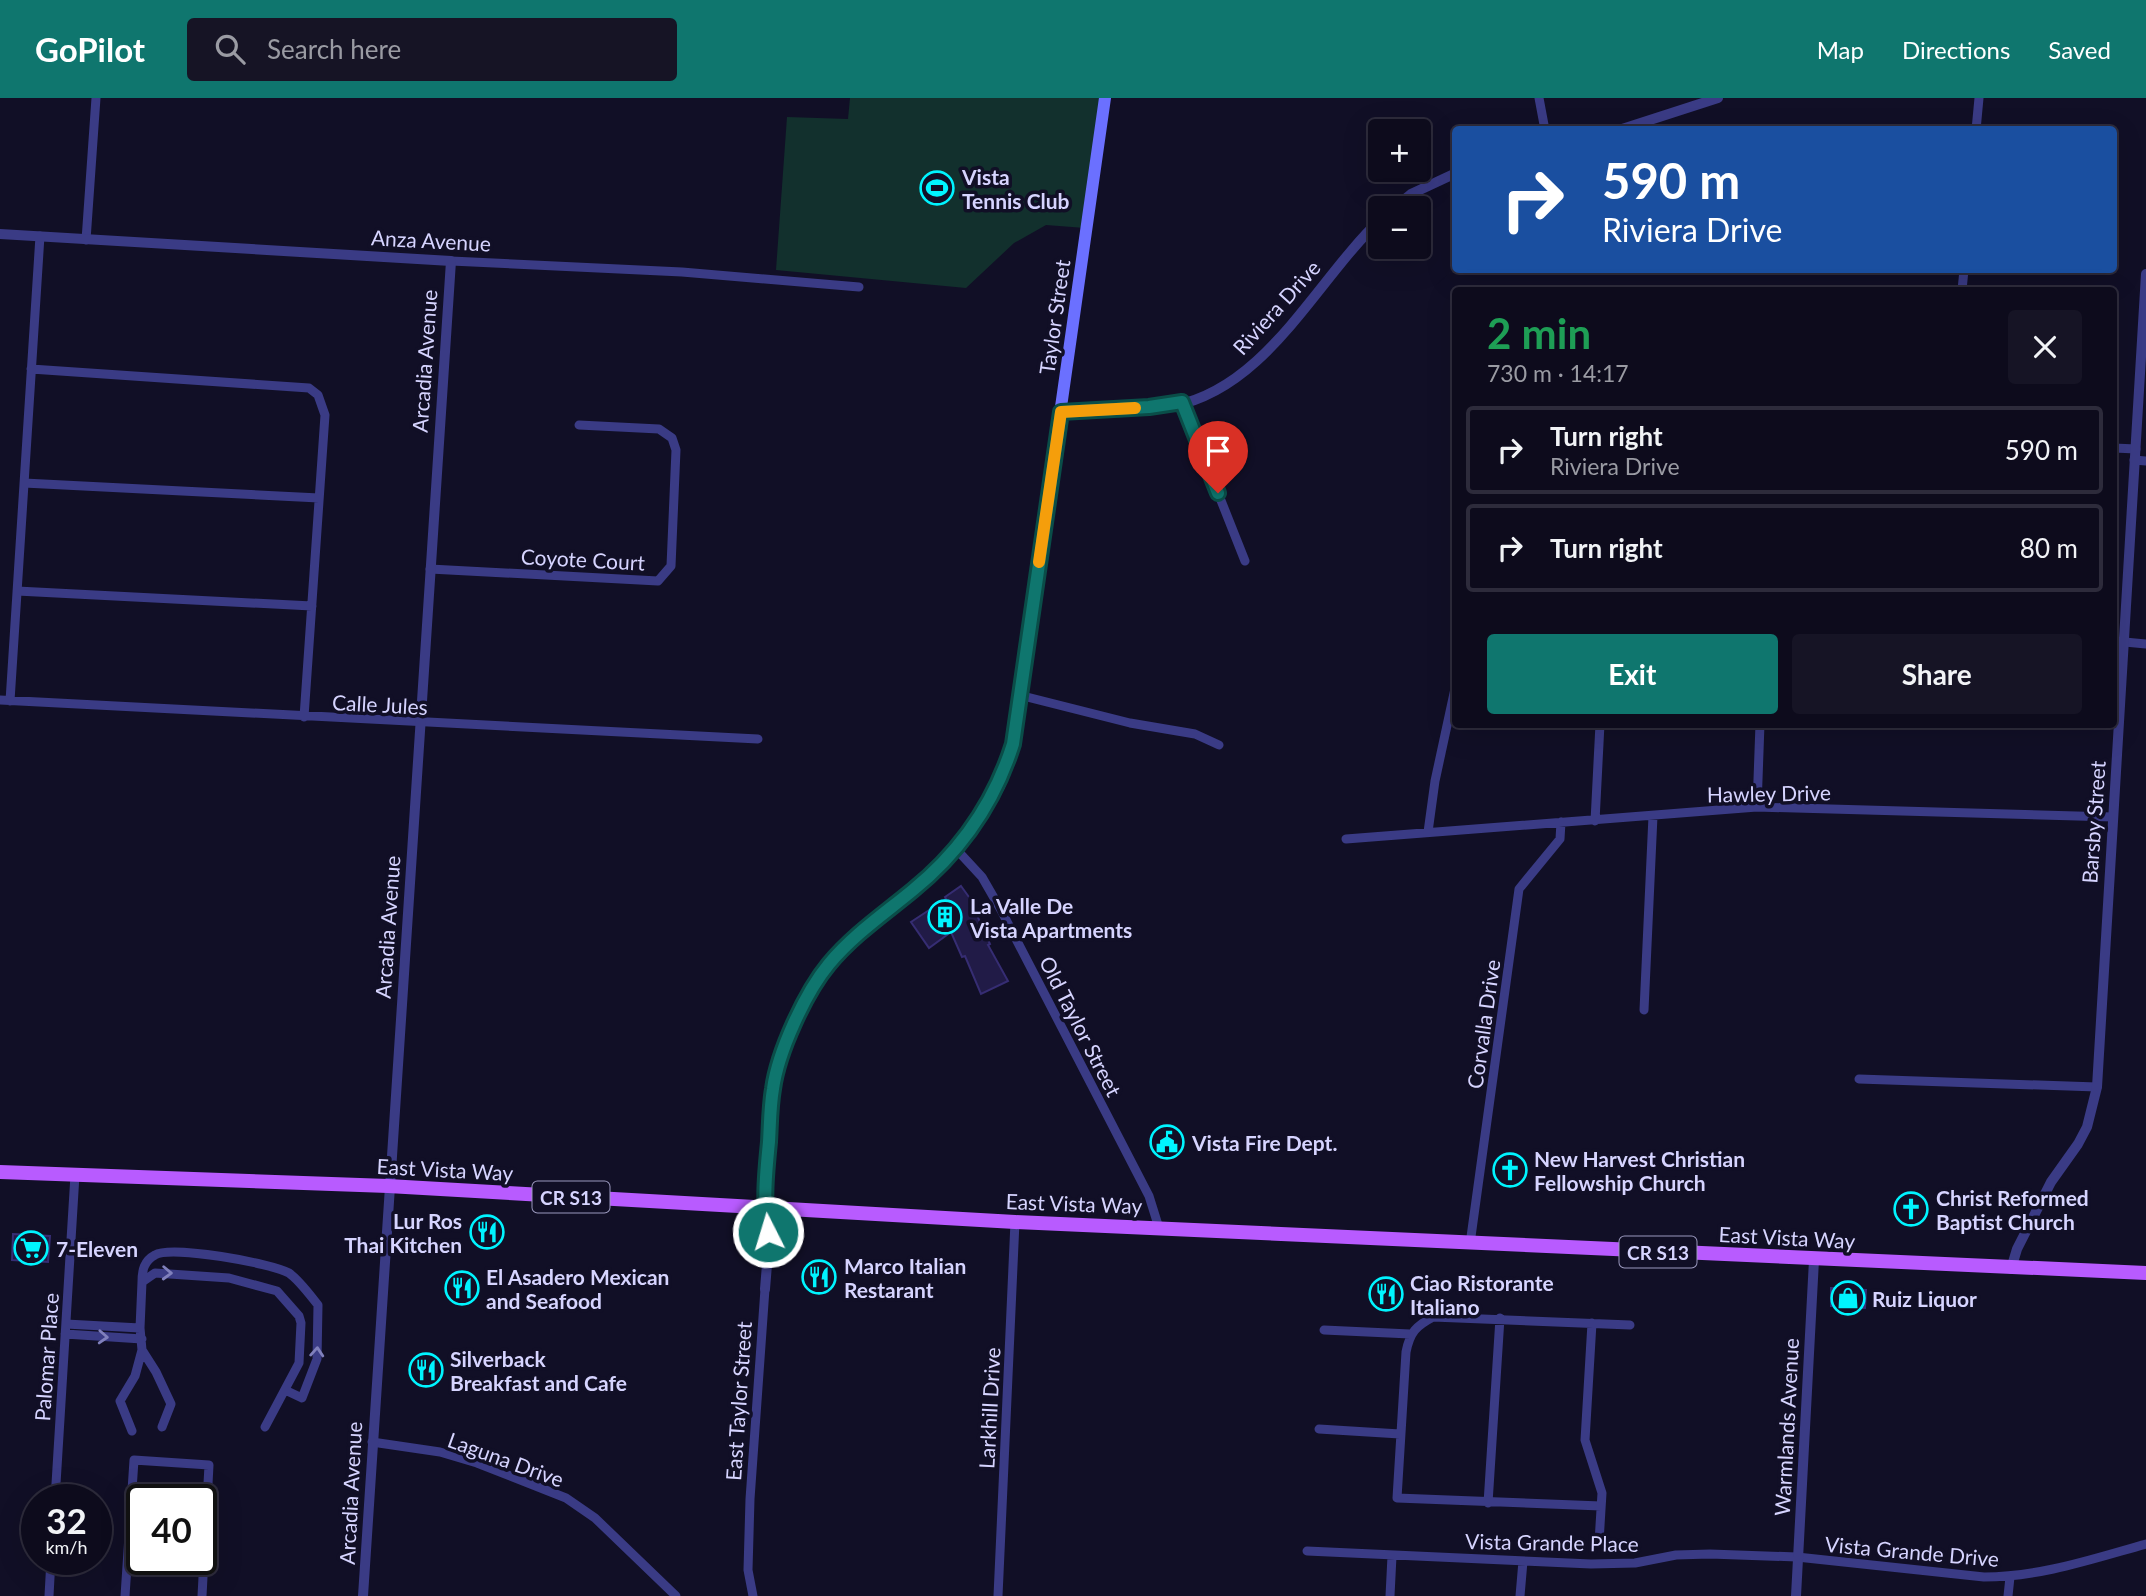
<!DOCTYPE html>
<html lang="en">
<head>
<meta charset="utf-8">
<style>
	body { margin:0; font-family:Lato,sans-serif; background:#161425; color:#f1f3f6; height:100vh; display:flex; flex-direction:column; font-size:26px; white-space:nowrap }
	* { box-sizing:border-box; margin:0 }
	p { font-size:23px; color:#9a9ba3 }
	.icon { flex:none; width:38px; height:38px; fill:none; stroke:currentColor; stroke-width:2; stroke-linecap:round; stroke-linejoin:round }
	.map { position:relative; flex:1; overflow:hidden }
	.sheet { position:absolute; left:1452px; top:189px; width:665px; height:441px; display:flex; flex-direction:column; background:#0d0b1c; border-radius:7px; box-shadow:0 7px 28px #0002,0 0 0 2px #2d2b3b }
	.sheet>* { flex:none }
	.top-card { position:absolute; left:1452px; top:28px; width:665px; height:147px; border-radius:7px; box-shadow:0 7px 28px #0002,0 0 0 2px #2d2b3b; background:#1a4fa0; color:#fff; overflow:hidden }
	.controls { position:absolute; left:1368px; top:21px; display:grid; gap:14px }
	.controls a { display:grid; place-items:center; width:63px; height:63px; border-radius:7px; background:#0d0b1c; box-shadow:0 7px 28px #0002,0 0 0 2px #2d2b3b; font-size:35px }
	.speed { position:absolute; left:21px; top:1386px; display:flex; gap:14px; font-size:35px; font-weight:700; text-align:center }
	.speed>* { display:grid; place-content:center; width:91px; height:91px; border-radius:50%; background:#0d0b1c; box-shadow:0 7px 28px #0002,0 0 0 2px #2d2b3b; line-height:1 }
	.speed small { font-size:18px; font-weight:400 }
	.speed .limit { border:4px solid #111; border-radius:10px; background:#fff; color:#111 }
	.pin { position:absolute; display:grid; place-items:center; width:60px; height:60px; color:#fff; margin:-72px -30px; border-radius:50% 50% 50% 0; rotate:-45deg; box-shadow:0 0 7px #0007 }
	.pin .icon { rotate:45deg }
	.me { position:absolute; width:77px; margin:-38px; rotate:355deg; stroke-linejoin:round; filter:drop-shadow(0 0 5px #0008) }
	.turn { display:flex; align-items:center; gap:24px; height:147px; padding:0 35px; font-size:32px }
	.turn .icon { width:91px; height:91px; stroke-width:2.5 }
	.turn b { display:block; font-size:49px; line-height:60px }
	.round { display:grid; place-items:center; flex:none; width:74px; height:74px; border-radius:7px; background:#161425 }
	.overview { display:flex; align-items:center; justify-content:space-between; height:119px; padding:0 35px }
	h1 { font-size:42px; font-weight:700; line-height:52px; color:#1e9e55 }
	.action { display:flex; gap:14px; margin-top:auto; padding:14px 35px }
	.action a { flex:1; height:80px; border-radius:7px; background:#0f766e; color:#fff; font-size:28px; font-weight:700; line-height:80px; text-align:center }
	.action a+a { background:#161425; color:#f1f3f6 }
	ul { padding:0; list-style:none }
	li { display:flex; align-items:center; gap:21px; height:88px; margin:0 14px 10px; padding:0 21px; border:4px solid #2d2b3b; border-radius:7px }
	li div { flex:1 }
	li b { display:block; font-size:26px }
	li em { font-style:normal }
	header { display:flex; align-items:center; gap:42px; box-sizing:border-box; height:98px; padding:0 35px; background:#0f766e; color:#fff }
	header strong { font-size:33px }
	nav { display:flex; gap:38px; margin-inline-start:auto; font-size:24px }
	.search { width:490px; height:63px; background:#161425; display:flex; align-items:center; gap:18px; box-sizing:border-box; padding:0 24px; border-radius:7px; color:#9a9ba3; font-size:26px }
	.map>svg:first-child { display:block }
	.green { fill:#12302d }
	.building { fill:#211b47; stroke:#362d73; stroke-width:2 }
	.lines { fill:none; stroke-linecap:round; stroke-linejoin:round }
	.minor { stroke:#3a3b85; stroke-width:9 }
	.tertiary { stroke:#3a3b85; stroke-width:10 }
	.secondary { stroke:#6b70ff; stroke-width:12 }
	.primary { stroke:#b85bff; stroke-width:14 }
	.oneway { stroke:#8080bc }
	.route-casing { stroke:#0a4d48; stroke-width:18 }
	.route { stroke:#0f766e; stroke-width:12 }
	.slow { stroke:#f59e0b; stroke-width:12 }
	.labels { text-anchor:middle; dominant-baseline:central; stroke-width:7; stroke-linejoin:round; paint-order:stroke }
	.shield { fill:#110f26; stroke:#9b99be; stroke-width:2 }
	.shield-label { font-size:19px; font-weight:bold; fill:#d6d4ff }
	.poi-label { font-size:21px; font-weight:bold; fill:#d6d4ff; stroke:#110f26; text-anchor:start }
	.street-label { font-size:21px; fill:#d6d4ff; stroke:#110f26 }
</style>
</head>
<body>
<header>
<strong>GoPilot</strong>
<div class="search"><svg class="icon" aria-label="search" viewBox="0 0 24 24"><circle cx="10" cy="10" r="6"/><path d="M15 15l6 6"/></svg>Search here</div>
<nav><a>Map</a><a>Directions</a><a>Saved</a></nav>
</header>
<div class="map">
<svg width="2146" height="1498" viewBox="0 0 2146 1498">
	<rect width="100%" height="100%" fill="#110f26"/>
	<path class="green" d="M850,0H1105L1085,130L1046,127L1014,145L966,190L776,172L787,19L848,21Z"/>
	<path class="building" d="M961,788L979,813L976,815L990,846L988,847L1008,883L981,896L965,858L962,859L951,834L929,850L911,824L946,801L945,799Z
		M13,1136L50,1138L48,1164L12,1162Z
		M1831,1190L1866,1192L1865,1210L1831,1208Z"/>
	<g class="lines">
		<path class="minor" d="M1539,0L1545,32
			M1976,32L1979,0
			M86,142L96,0
			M451,163L682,174L859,189
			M1962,192L1964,172
			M31,271L309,290L318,297L325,317L304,619
			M1182,304L1245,463
			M2114,350L2136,351
			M2134,362L2146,363
			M24,385L319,400
			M430,471L658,483L671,468L676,352L672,340L659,331L579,327
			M17,493L312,508
			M2114,543L2146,546
			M1019,597L1130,625L1195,636L1219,647
			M0,602L758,641
			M10,603L40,138
			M1757,709L1760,626
			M1595,723L1600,626
			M1428,734L1435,683L1456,586
			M1346,741L1757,709L2113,719
			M957,752L982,779L1001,812L1149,1098L1159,1130
			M1644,912L1653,718
			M1859,981L2097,989
			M1470,1146L1519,791L1560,741L1561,724
			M142,1184L140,1230L142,1252L156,1274L171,1306L162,1329
			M1592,1225L1585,1342L1602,1395L1599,1444
			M66,1226L140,1230
			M1324,1232L1410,1236
			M65,1236L142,1241
			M265,1329L299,1265L301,1225L299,1218L277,1193L229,1180L155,1175L142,1184C142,1172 144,1163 155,1157C171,1147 271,1165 289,1175C299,1182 310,1197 318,1207L317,1261L302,1300L285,1292
			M1319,1331L1400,1336
			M132,1333L120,1303L135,1278L142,1252
			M372,1344L440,1354L477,1365L566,1400L595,1420L676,1498
			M55,1402L75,1077
			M1488,1405L1500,1220
			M1601,1408L1397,1400L1406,1254C1410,1234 1416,1228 1433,1219L1630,1227
			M1307,1453L1591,1466L1635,1465L1676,1457L1710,1456L1797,1459L1984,1479C2040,1479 2092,1461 2146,1446
			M49,1498L51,1461
			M125,1498L134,1362L209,1367L202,1498
			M753,1498L748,1472L750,1401L765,1191
			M998,1498L1015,1124
			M1390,1498L1392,1458
			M1520,1498L1523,1463
			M2008,1498L2010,1479"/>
		<path class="tertiary" d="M1619,32L1718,0
			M1394,110L1411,96L1456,75
			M0,136L451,163L363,1498
			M1061,314C1097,313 1138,314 1173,308C1267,290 1316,182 1381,121
			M764,1111L769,1142L765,1191
			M2011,1171L2017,1151L2051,1084L2078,1046L2087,1029L2097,989L2146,176
			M1796,1498L1814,1162"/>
		<path class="secondary" d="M764,1111L773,990L792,928L828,867L870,825L915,790L957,752L976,727L999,688L1013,646L1105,0"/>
		<path class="primary" d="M0,1074L388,1088L1015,1124L2146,1175"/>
	</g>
	<defs><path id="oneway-chevron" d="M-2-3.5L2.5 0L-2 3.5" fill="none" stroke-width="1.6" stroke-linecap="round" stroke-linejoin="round" transform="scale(1.75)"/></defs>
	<g class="oneway">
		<use href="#oneway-chevron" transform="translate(167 1175) rotate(2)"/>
		<use href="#oneway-chevron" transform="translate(103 1239) rotate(3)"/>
		<use href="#oneway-chevron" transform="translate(317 1254) rotate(-86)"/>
	</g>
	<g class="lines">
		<defs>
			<path id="route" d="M768,1134C763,1104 766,1074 769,1044C770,1027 770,1008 773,991C778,954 805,895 829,866C853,837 884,816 913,792C961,753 994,706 1013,646L1061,314L1149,309L1182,304L1218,395"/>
		</defs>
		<use href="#route" class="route-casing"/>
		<use href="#route" class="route"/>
		<path class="slow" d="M1039,464L1061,314L1135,310"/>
	</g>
	<defs>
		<symbol id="stadium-ring" viewBox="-11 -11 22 22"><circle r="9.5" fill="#110f26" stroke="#00f4ff" stroke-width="1.5"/><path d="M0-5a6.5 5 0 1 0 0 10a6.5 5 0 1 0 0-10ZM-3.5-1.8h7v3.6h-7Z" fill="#00f4ff"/></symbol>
		<symbol id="building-ring" viewBox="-11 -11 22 22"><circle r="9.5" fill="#110f26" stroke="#00f4ff" stroke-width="1.5"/><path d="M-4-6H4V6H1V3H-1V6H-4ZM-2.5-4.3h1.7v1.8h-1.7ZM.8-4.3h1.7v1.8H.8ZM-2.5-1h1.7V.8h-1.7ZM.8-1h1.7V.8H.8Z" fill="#00f4ff"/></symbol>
		<symbol id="civic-ring" viewBox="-11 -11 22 22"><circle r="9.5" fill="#110f26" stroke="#00f4ff" stroke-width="1.5"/><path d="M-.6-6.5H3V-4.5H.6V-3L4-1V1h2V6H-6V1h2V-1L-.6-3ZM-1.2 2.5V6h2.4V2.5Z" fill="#00f4ff"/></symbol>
		<symbol id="church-ring" viewBox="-11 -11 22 22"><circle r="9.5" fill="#110f26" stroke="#00f4ff" stroke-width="1.5"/><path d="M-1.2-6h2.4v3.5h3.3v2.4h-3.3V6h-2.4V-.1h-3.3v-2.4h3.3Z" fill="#00f4ff"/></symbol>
		<symbol id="restaurant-ring" viewBox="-11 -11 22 22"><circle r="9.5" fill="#110f26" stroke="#00f4ff" stroke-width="1.5"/><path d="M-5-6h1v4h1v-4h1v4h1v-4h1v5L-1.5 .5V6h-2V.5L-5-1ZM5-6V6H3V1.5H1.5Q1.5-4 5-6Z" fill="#00f4ff"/></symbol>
		<symbol id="supermarket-ring" viewBox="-11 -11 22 22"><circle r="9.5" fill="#110f26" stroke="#00f4ff" stroke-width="1.5"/><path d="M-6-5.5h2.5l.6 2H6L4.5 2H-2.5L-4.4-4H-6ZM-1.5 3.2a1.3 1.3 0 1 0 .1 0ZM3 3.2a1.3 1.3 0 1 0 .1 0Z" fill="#00f4ff"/></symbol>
		<symbol id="shop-ring" viewBox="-11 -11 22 22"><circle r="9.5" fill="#110f26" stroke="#00f4ff" stroke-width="1.5"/><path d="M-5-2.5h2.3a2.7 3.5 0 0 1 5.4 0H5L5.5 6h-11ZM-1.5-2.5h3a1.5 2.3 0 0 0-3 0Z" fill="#00f4ff"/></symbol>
	</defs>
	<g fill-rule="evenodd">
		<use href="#stadium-ring" x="918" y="71" width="38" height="38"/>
		<use href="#building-ring" x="926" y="800" width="38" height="38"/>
		<use href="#civic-ring" x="1148" y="1025" width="38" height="38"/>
		<use href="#church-ring" x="1491" y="1053" width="38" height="38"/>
		<use href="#church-ring" x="1892" y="1092" width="38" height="38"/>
		<use href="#restaurant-ring" x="468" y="1115" width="38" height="38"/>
		<use href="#supermarket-ring" x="12" y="1131" width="38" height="38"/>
		<use href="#restaurant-ring" x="800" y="1160" width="38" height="38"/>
		<use href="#restaurant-ring" x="443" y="1171" width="38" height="38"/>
		<use href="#restaurant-ring" x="1367" y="1177" width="38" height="38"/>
		<use href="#shop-ring" x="1829" y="1181" width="38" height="38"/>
		<use href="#restaurant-ring" x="407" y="1253" width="38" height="38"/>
	</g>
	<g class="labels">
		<g class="shield">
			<rect x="532.5" y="1083.5" width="77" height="31" rx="5"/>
			<rect x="1619.5" y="1138.5" width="77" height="31" rx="5"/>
		</g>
		<g class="shield-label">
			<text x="571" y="1099">CR S13</text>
			<text x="1658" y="1154">CR S13</text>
		</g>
		<g class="poi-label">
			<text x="962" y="78">Vista<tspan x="962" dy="24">Tennis Club</tspan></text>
			<text x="970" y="807">La Valle De<tspan x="970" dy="24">Vista Apartments</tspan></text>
			<text x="1192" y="1044">Vista Fire Dept.</text>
			<text x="1534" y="1060">New Harvest Christian<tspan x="1534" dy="24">Fellowship Church</tspan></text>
			<text x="1936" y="1099">Christ Reformed<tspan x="1936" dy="24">Baptist Church</tspan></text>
			<text x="462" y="1122" text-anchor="end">Lur Ros<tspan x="462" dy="24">Thai Kitchen</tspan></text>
			<text x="56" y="1150">7-Eleven</text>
			<text x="844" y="1167">Marco Italian<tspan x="844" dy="24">Restarant</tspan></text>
			<text x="486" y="1178">El Asadero Mexican<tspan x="486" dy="24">and Seafood</tspan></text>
			<text x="1410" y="1184">Ciao Ristorante<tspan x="1410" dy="24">Italiano</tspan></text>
			<text x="1872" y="1200">Ruiz Liquor</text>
			<text x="450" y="1260">Silverback<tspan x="450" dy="24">Breakfast and Cafe</tspan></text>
		</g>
		<g class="street-label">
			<text transform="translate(431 142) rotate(3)">Anza Avenue</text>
			<text transform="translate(1276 209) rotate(-48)">Riviera Drive</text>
			<text transform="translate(1054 219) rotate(-82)">Taylor Street</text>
			<text transform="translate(424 263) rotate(-86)">Arcadia Avenue</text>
			<text transform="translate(583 461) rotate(3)">Coyote Court</text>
			<text transform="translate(380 606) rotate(3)">Calle Jules</text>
			<text transform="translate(1769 695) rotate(-1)">Hawley Drive</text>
			<text transform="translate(2093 724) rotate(-86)">Barsby Street</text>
			<text transform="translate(387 829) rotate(-86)">Arcadia Avenue</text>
			<text transform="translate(1483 926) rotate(-82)">Corvalla Drive</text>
			<text transform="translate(1081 928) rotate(63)">Old Taylor Street</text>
			<text transform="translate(445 1071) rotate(3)">East Vista Way</text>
			<text transform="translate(1074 1105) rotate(2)">East Vista Way</text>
			<text transform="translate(1787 1139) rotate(3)">East Vista Way</text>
			<text transform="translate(46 1259) rotate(-86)">Palomar Place</text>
			<text transform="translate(738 1303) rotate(-86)">East Taylor Street</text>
			<text transform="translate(989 1310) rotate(-87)">Larkhill Drive</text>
			<text transform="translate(1786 1329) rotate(-87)">Warmlands Avenue</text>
			<text transform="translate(506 1361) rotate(20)">Laguna Drive</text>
			<text transform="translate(350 1395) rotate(-87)">Arcadia Avenue</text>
			<text transform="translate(1552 1444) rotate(1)">Vista Grande Place</text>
			<text transform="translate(1912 1453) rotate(5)">Vista Grande Drive</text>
		</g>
	</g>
</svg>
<div class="controls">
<a>+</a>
<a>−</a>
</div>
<div class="speed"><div>32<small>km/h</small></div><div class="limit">40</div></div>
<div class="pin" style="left:1218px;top:395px;background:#d93025"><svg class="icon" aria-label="arrive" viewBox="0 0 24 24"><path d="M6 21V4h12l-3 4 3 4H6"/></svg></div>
<svg class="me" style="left:768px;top:1134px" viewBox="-20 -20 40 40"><circle r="17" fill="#0f766e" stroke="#fff" stroke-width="3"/><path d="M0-11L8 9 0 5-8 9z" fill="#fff"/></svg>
<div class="top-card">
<div class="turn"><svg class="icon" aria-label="right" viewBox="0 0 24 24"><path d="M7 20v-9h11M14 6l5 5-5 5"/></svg><div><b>590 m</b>Riviera Drive</div></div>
</div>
<section class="sheet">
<div class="overview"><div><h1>2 min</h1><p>730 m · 14:17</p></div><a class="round"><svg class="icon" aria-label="close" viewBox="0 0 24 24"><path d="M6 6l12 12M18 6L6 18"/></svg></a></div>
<ul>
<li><svg class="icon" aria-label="right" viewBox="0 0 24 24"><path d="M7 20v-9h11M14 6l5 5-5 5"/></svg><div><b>Turn right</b><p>Riviera Drive</p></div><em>590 m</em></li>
<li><svg class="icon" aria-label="right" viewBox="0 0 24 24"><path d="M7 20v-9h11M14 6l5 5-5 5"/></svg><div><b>Turn right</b></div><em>80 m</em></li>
</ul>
<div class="action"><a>Exit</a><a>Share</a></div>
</section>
</div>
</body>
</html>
